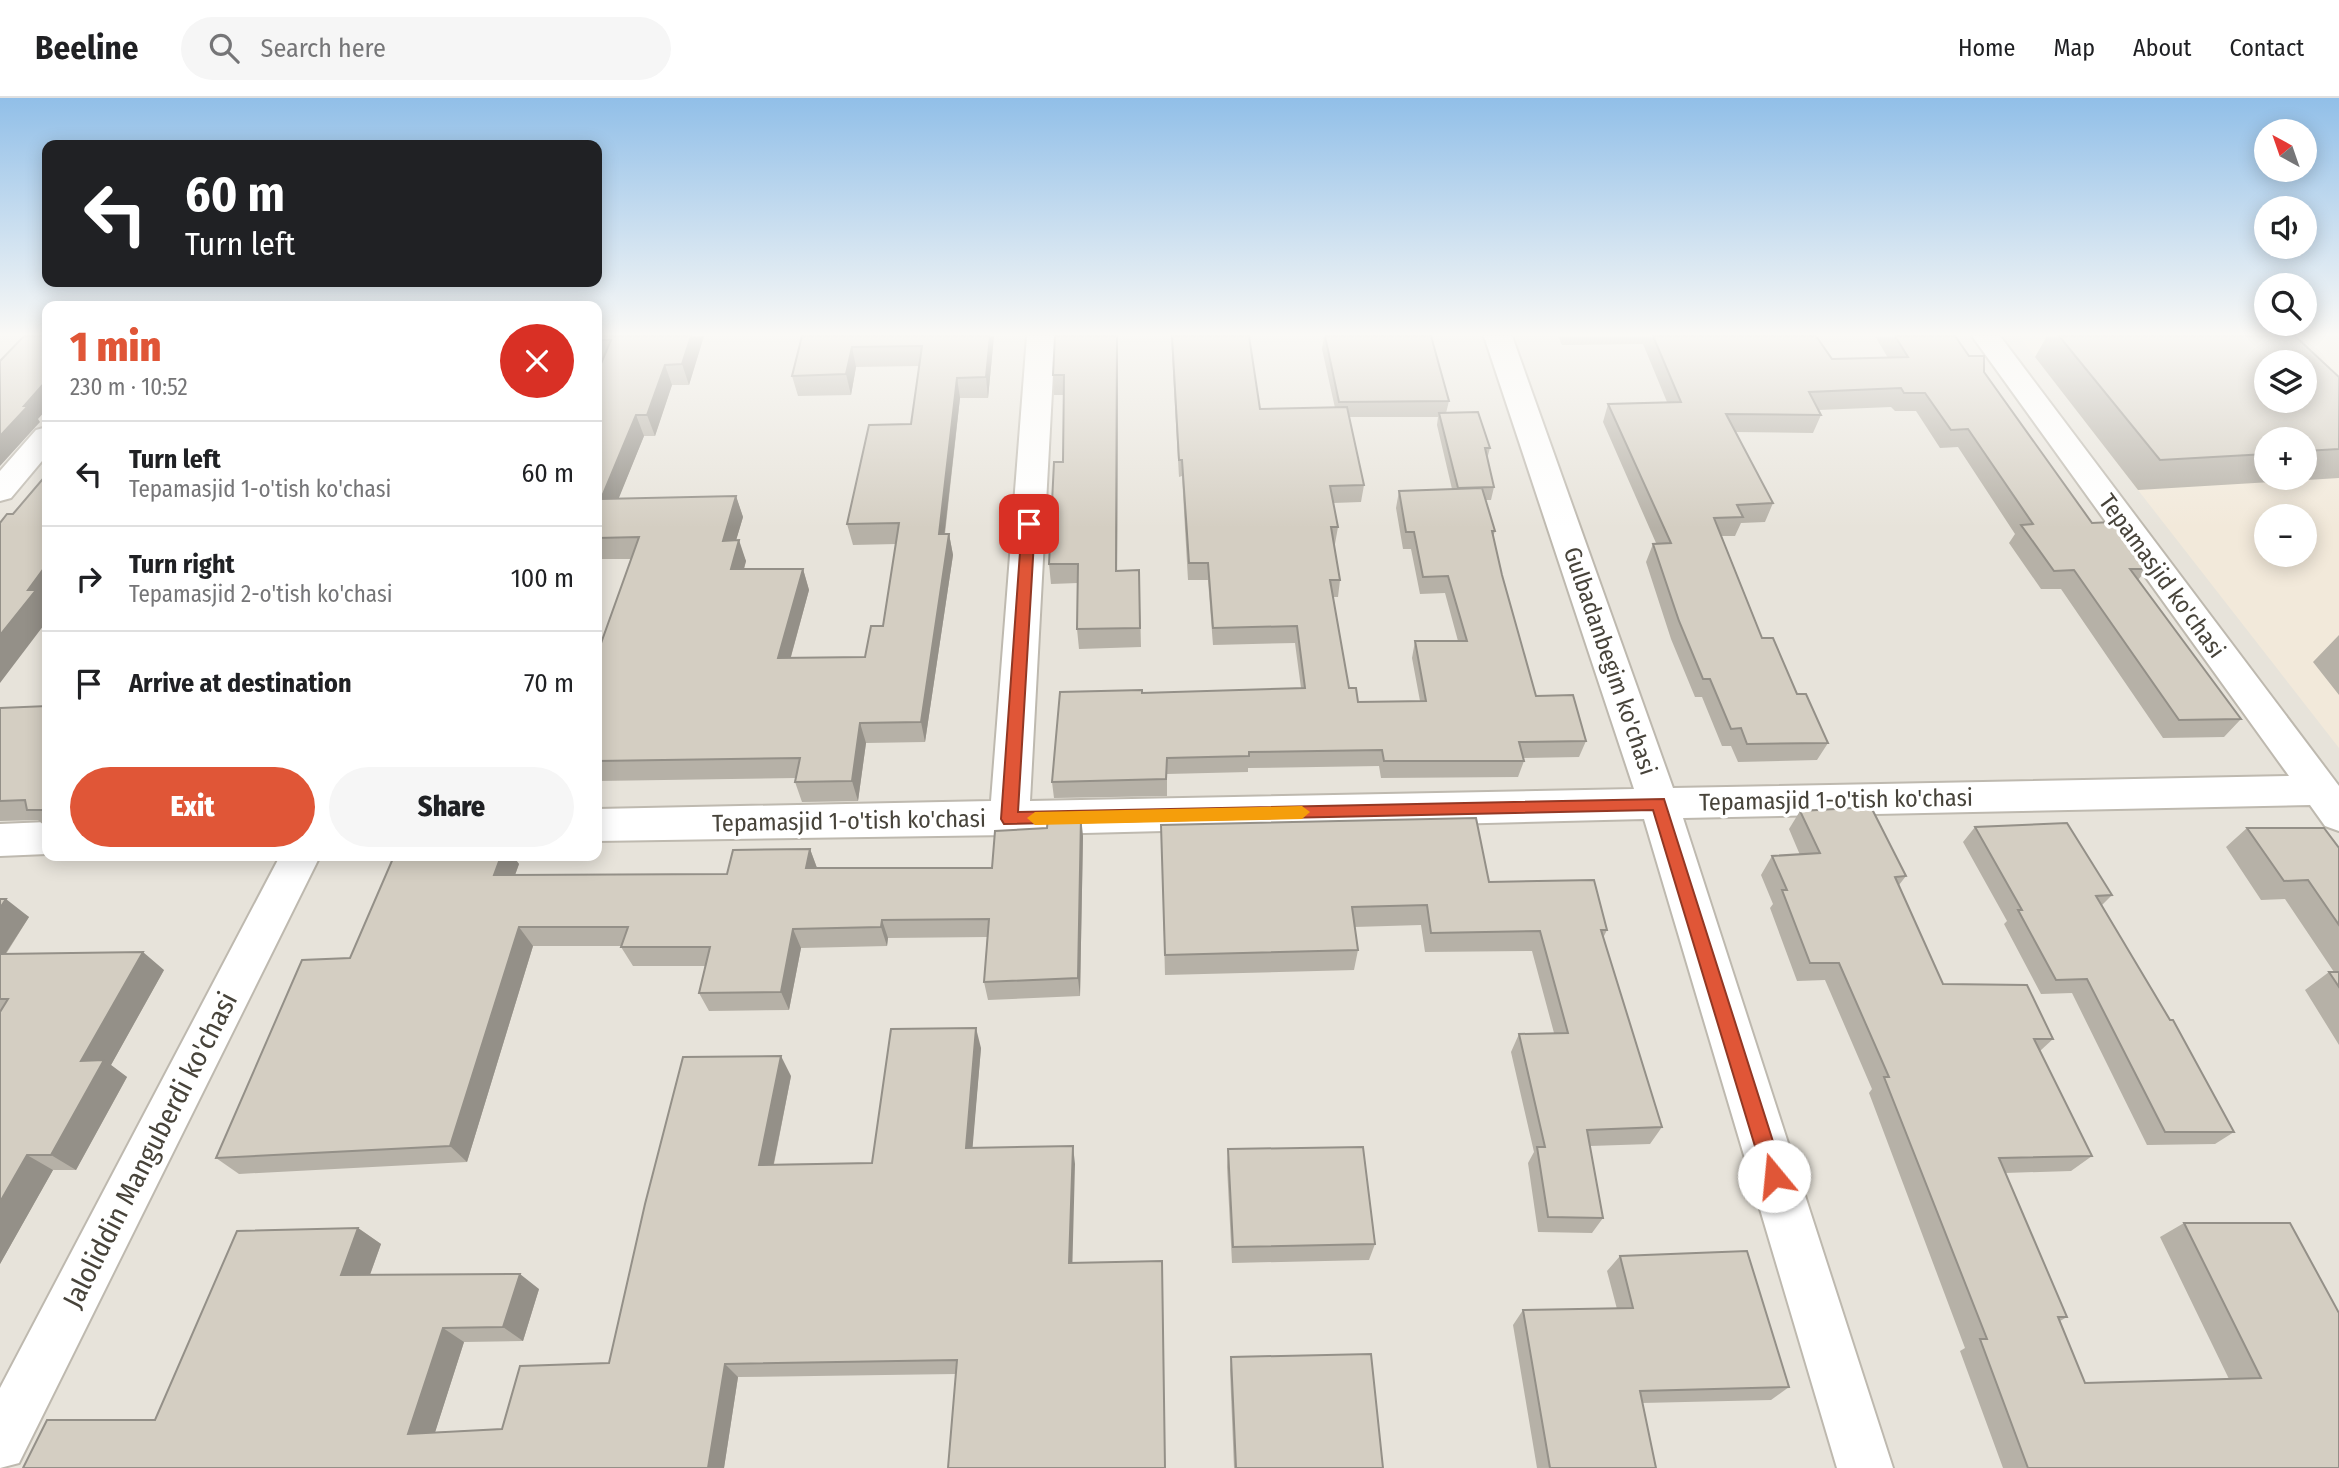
<!DOCTYPE html>
<html lang="en">
<head>
<meta charset="utf-8">
<style>
	body { margin:0; font-family:"Fira Sans Condensed",sans-serif; background:#f6f6f6; color:#202124; height:100vh; display:flex; flex-direction:column; font-size:26px; white-space:nowrap }
	* { box-sizing:border-box; margin:0 }
	p { font-size:23px; color:#757577 }
	.icon { flex:none; width:38px; height:38px; fill:none; stroke:currentColor; stroke-width:2; stroke-linecap:round; stroke-linejoin:round }
	.map { position:relative; flex:1; overflow:hidden }
	.drawer { position:absolute; left:42px; top:203px; width:560px; height:560px; display:flex; flex-direction:column; background:#fff; border-radius:14px; box-shadow:0 4px 18px #0003 }
	.drawer>* { flex:none }
	.hud { position:absolute; left:42px; top:42px; width:560px; height:147px; border-radius:14px; box-shadow:0 4px 18px #0003; background:#202124; color:#fff; overflow:hidden }
	.needle { width:46px; rotate:320deg }
	.fabs { position:absolute; left:2254px; top:21px; display:grid; gap:14px }
	.fabs a { display:grid; place-items:center; width:63px; height:63px; border-radius:50%; background:#fff; box-shadow:0 4px 18px #0003; font-size:35px }
	.pin { position:absolute; display:grid; place-items:center; width:60px; height:60px; color:#fff; margin:-30px; border-radius:14px; box-shadow:0 4px 10px #0006 }
	.me { position:absolute; width:77px; margin:-38px; rotate:343deg; stroke-linejoin:round; filter:drop-shadow(0 0 5px #0008) }
	.turn { display:flex; align-items:center; gap:24px; height:147px; padding:0 28px; font-size:32px }
	.turn .icon { width:91px; height:91px; stroke-width:2.5 }
	.turn b { display:block; font-size:49px; line-height:60px }
	.round { display:grid; place-items:center; flex:none; width:74px; height:74px; border-radius:37px; background:#f6f6f6 }
	.summary { display:flex; align-items:center; justify-content:space-between; height:119px; padding:0 28px }
	h1 { font-size:42px; font-weight:800; line-height:52px; color:#e05637 }
	.button { display:flex; gap:14px; margin-top:auto; padding:14px 28px }
	.button a { flex:1; height:80px; border-radius:42px; background:#e05637; color:#fff; font-size:28px; font-weight:800; line-height:80px; text-align:center }
	.button a+a { background:#f6f6f6; color:#202124 }
	ul { padding:0; list-style:none }
	li { display:flex; align-items:center; gap:21px; height:105px; padding:0 28px; border-top:2px solid #e0e0e0 }
	li div { flex:1 }
	li b { display:block; font-size:26px }
	li em { font-style:normal }
	header { display:flex; align-items:center; gap:42px; box-sizing:border-box; height:98px; padding:0 35px; background:#fff; border-bottom:2px solid #e0e0e0 }
	header strong { font-size:33px }
	nav { display:flex; gap:38px; margin-inline-start:auto; font-size:24px }
	.search { width:490px; height:63px; background:#f6f6f6; display:flex; align-items:center; gap:18px; box-sizing:border-box; padding:0 24px; border-radius:38px; color:#757577; font-size:26px }
	.map>svg:first-child { display:block }
	.residential { fill:#e7e3da; fill-rule:evenodd }
	.commercial { fill:#f2e9da; fill-rule:evenodd }
	.lines { fill:none; stroke-linecap:round; stroke-linejoin:round }
	.minor-casing { stroke:#beb9af; stroke-width:4 }
	.minor { fill:#fff; fill-rule:evenodd }
	.wall { fill:#b6b1a7; fill-rule:evenodd }
	.shaded-wall { fill:#949088 }
	.building { fill:#d4cec2; stroke:#949088; stroke-width:2; fill-rule:evenodd }
	.route { fill:#e05637; stroke:#923824; stroke-width:2 }
	.slow { fill:#f59e0b }
	.labels { text-anchor:middle; dominant-baseline:central; stroke-width:7; stroke-linejoin:round; paint-order:stroke }
	.street-label { font-size:24px; fill:#47433a; stroke:#fff }
	.near-street-label { font-size:28px; fill:#47433a; stroke:#fff }
</style>
</head>
<body>
<header>
<strong>Beeline</strong>
<div class="search"><svg class="icon" aria-label="search" viewBox="0 0 24 24"><circle cx="10" cy="10" r="6"/><path d="M15 15l6 6"/></svg>Search here</div>
<nav><a>Home</a><a>Map</a><a>About</a><a>Contact</a></nav>
</header>
<div class="map">
<svg width="2339" height="1370" viewBox="0 0 2339 1370">
	<rect width="100%" height="100%" fill="#f4f2ec"/>
	<path class="residential" d="M0,238H47V758H597V238H2339V1370H0ZM2266,264H2305V303H2266ZM2266,341H2305V380H2266ZM2266,418H2305V457H2266Z"/>
	<path class="commercial" d="M2019,238H2339V650L2138,392ZM2266,264H2305V303H2266ZM2266,341H2305V380H2266ZM2266,418H2305V457H2266Z"/>
	<g class="lines">
		<defs>
			<path id="minor" d="M1027,238H1055L1030,703L1634,691L1484,238H1512L1673,690L2289,678L1972,238H2000L2339,688V733L2325,728L2310,707L1683,720L1893,1370H1837L1644,721L1009,737L597,743V711L991,703Z
				M47,329V357L11,400L0,403V373L36,332Z
				M47,724V756L0,758V726Z
				M280,758H320L19,1365L0,1370V1290Z"/>
		</defs>
		<use href="#minor" class="minor-casing"/>
		<use href="#minor" class="minor"/>
	</g>
	<path class="wall" d="M597,238H704L689,287H672L655,338H644L618,401L736,398L743,419L736,442L746,463L744,471H803L809,492L791,559H865L883,528L896,446L853,447L847,426L911,326L919,268L856,269L851,297L798,298L792,278L802,238H994L988,300H960L945,436H949L953,457L925,644L866,645L858,703L802,704L795,684L796,680L597,683V548H600L632,461H597V275L602,263H597Z
		M1055,238L1117,473L1139,472L1141,549L1079,551L1077,531L1078,485L1051,486L1049,466L1063,364L1064,297H1054L1053,277Z
		M1171,238H1249L1260,311L1335,310L1322,251L1324,238H1431L1449,303L1446,315L1490,350L1487,361L1494,389L1491,402H1485L1495,433L1493,439L1502,477L1536,598L1586,643L1579,659L1523,660L1524,663L1518,679L1381,680L1379,668L1248,670V674L1167,676V698L1054,700L1052,684L1142,595L1301,590L1295,545L1213,547L1208,482H1188L1182,378L1179,379ZM1349,319H1438L1437,327L1452,391L1399,393L1396,410L1403,451H1411L1420,496L1445,495L1458,543H1415L1412,560L1420,603L1358,604L1349,590L1333,499H1338L1340,482L1334,446H1335L1338,429L1333,405L1361,404L1364,387Z
		M1558,238H1816L1832,261L1888,260L1875,238H1955L1969,258L1984,274L2092,425L2147,471L2138,482L2241,621L2224,639L2163,640L2061,491H2041L2009,445L2015,436L1958,349L1940,350L1916,313H1895L1891,309L1819,312L1821,317L1813,335L1735,334L1773,405L1765,424L1741,425L1735,438H1721L1762,540L1828,645L1817,662L1738,664L1731,648H1722L1702,599H1695L1671,541L1646,464L1653,446L1656,445L1603,324L1608,306L1667,304L1643,246L1562,247Z
		M2047,238H2295L2339,279V380L2138,392L2035,259ZM2266,341H2305V380H2266Z
		M2339,537V597L2313,564Z
		M47,608V730L38,722L0,723V610Z
		M1800,713L1906,778L1899,787L1943,886L2053,941L2040,953L2092,1058L2071,1073L2005,1075L2067,1219L2060,1223L2085,1285L2229,1281L2160,1139L2184,1125L2339,1370H2003L1960,1253L1965,1250L1869,995L1872,991L1825,882L1797,883L1770,810L1773,806L1761,777L1772,758L1800,757L1789,731Z
		M1161,727L1489,784L1607,832L1603,840L1662,1029L1650,1046L1590,1048L1603,1120L1592,1135L1538,1134L1528,1065L1534,1054L1511,954L1519,936L1554,935L1532,853L1425,854L1421,827L1354,829L1358,852L1354,872L1165,877Z
		M1975,729L2112,797L2102,807L2234,1034L2215,1046L2147,1047L2072,895L2041,896L2004,826L2007,823L1963,744Z
		M2247,730L2339,750V947L2305,892L2329,874H2334L2285,801L2261,802L2226,749Z
		M1083,738L1080,898L988,902L984,884L987,839L888,840L887,848L801,850L789,912L709,913L699,895L705,868H633L621,849L622,848H533L467,1064L239,1076L216,1060L350,860L394,758H513L519,766L515,777L727,776L810,751L817,770H992Z
		M0,801L29,819L6,856L164,872L111,967L127,979L76,1072H53L0,1166Z
		M981,950L972,1050L1075,1066L955,1276L738,1279L724,1370L155,1322L358,1130L381,1146L370,1177L539,1191L523,1243L464,1244L435,1334L502,1331L609,1265L791,978L774,1066L872,1065Z
		M1228,1051L1375,1146L1369,1162L1232,1165L1227,1069Z
		M1620,1158L1789,1289L1771,1302L1642,1305L1656,1370H1537L1513,1227L1523,1212L1617,1211L1607,1173Z
		M1231,1259L1383,1370H1234L1230,1272Z"/>
	<path class="shaded-wall" d="M691,238H704L689,287L682,266Z
		M990,238H994L988,300L986,279Z
		M1117,238H1118L1117,493L1116,473Z
		M852,249L856,269L851,297L846,276Z
		M665,267L672,287L655,338L647,317Z
		M957,280L960,300L942,457L939,436Z
		M47,282V311L38,321L40,324L0,368V338L24,308Z
		M636,317L644,338L610,422L601,401Z
		M736,398L743,419L730,463L723,443Z
		M949,436L953,457L925,644L921,624Z
		M739,442L746,463L738,492L731,471Z
		M47,466V523L0,585V537L28,492Z
		M803,471L809,492L785,580L778,560Z
		M860,625L866,645L858,703L852,683Z
		M46,707L47,708V716L43,712Z
		M1081,718L1083,738L1080,898L1078,880Z
		M810,751L817,770H806Z
		M493,758H513L519,766L508,796L494,777Z
		M6,801L29,819L0,864V810Z
		M882,822L888,840L887,848L881,829Z
		M519,829L533,848L467,1064L450,1048Z
		M793,831L801,850L789,912L781,894Z
		M143,854L164,872L111,967L127,979L76,1072L51,1057L81,963Z
		M976,930L981,950L971,1068L966,1050Z
		M781,958L791,978L770,1084L759,1067Z
		M1073,1048L1075,1066L1072,1181L1069,1165Z
		M27,1057L53,1072L0,1166V1104Z
		M358,1130L381,1146L364,1193L341,1177Z
		M520,1176L539,1191L523,1243L503,1229Z
		M443,1230L464,1244L431,1347L408,1336Z
		M725,1266L738,1279L724,1370H708Z"/>
	<path class="building" d="M24,238H47V282L24,308H28L0,338V263Z
		M597,238H691L682,266L665,267L647,317H636L601,401L736,398L723,443L739,442L731,471H803L778,560L865,559L871,528H883L899,425L847,426L869,327L911,326L922,248L852,249L846,276L792,278L802,238H990L986,279L957,280L939,436H949L921,624L860,625L852,683L795,684L800,660L597,663V548H600L639,439L597,440V275L611,242H597Z
		M1055,238H1117L1116,473L1139,472L1140,530L1077,531L1078,466H1049L1054,364H1063L1064,277H1053Z
		M1172,238H1249L1260,311L1347,309L1364,387L1330,388L1338,429H1331L1340,482H1330L1349,590H1356L1358,604L1426,603L1415,543H1467L1448,478L1423,479L1414,434H1406L1399,393L1482,390L1495,433H1492L1502,477L1536,598L1573,597L1586,643L1519,644L1524,663H1384L1382,652L1249,654V658L1167,660L1166,681L1052,684L1060,594L1142,592V595L1305,590L1297,528L1213,530L1208,465H1189L1182,362H1179Z
		M1325,238H1431L1449,303L1339,304Z
		M1653,238H1816L1832,261L1908,259L1895,238H1955L1969,258H1984V274L2092,425L2112,424L2147,471H2130L2241,621L2179,622L2074,472L2054,473L2021,427L2033,426L1968,331L1951,332L1925,295H1904L1901,290L1809,294L1821,317L1726,316L1773,405L1737,407L1743,419L1714,420L1762,540H1773L1797,596H1806L1828,645L1747,646L1741,630L1731,631L1710,581H1703L1679,523L1653,446L1671,445L1608,306L1681,304Z
		M2059,238H2295L2339,279V351L2305,353V341H2266V356L2160,362ZM2266,264H2305V303H2266Z
		M1478,314L1490,350H1485L1494,389L1458,390L1439,315Z
		M47,376V466L28,492H36L0,537V425L7,416H13Z
		M47,608V707L43,712H27L25,702L0,703V610Z
		M1871,709L1906,778L1895,779L1943,886L2027,887L2053,941H2034L2092,1058L1999,1060L2067,1219H2058L2085,1285L2261,1280L2184,1125H2290L2339,1215V1370H2028L1980,1241H1987L1884,979H1889L1839,865H1810L1782,792H1787L1772,758L1820,755L1800,713Z
		M1081,718L1078,880L984,884L989,821L882,822L881,829L793,831L781,894L699,895L710,849H621L628,829H519L450,1048L216,1060L302,862L350,860L394,758H501L494,777L727,776L733,752L810,751L806,770H992L995,733L1047,730L1048,719Z
		M1476,720L1489,784L1594,782L1607,832H1601L1662,1029L1587,1032L1603,1120L1548,1119L1537,1049H1545L1519,936L1568,935L1540,833L1431,835L1427,807L1352,809L1358,852L1165,857L1161,727Z
		M2067,725L2112,797L2096,798L2170,922H2173L2234,1034H2165L2087,881L2056,882L2018,812H2022L1975,729Z
		M2247,730H2324L2339,750V827L2308,782L2284,783Z
		M0,801H6L0,810Z
		M143,854L81,963L104,962L51,1057H27L0,1104V914L8,901H0V856Z
		M2329,874H2339V889Z
		M976,930L966,1050L1073,1048L1069,1165L1162,1163L1165,1370H948L957,1262L725,1266L708,1370H23L47,1322H155L237,1133L358,1130L341,1177L520,1176L503,1229L443,1230L408,1336L502,1331L520,1268L609,1265L645,1106L683,959L781,958L759,1067L872,1065L891,931Z
		M1363,1049L1375,1146L1233,1149L1228,1051Z
		M1747,1153L1789,1289L1640,1293L1656,1370H1550L1523,1212L1633,1210L1620,1158Z
		M1371,1256L1383,1370H1236L1231,1259Z"/>
	<linearGradient id="sky" x2="0" y2="1"><stop stop-color="#91bfe8"/><stop offset="0.55" stop-color="#faf9f6"/><stop offset="1" stop-color="#faf9f6" stop-opacity="0"/></linearGradient>
	<rect width="2339" height="430" fill="url(#sky)"/>
	<path class="route" d="M1029,422L1035,426L1018,714L1664,701L1784,1078L1781,1085L1774,1087L1767,1085L1764,1078L1653,712L1004,726L1001,721L1022,426Z"/>
	<path class="slow" d="M1302,708L1310,714L1302,721L1035,727L1027,720L1035,714Z"/>
	<g class="labels">
		<g class="street-label">
			<text transform="translate(2162 478) rotate(54)">Tepamasjid ko'chasi</text>
			<text transform="translate(1610 563) rotate(71)">Gulbadanbegim ko'chasi</text>
			<text transform="translate(1836 702) rotate(-1)">Tepamasjid 1-o'tish ko'chasi</text>
			<text transform="translate(849 723) rotate(-1)">Tepamasjid 1-o'tish ko'chasi</text>
		</g>
		<g class="near-street-label">
			<text transform="translate(150 1052) rotate(-63)">Jaloliddin Manguberdi ko'chasi</text>
		</g>
	</g>
</svg>
<div class="fabs">
<a><svg class="needle" viewBox="-14 -14 28 28"><path d="M0-13l5 13h-10z" fill="#e53935"/><path d="M0 13l5-13h-10z" fill="#757577"/></svg></a>
<a><svg class="icon" aria-label="sound" viewBox="0 0 24 24"><path d="M4 9h4l5-4v14l-5-4H4zM17 9q2 3 0 6"/></svg></a>
<a><svg class="icon" aria-label="search" viewBox="0 0 24 24"><circle cx="10" cy="10" r="6"/><path d="M15 15l6 6"/></svg></a>
<a><svg class="icon" aria-label="layers" viewBox="0 0 24 24"><path d="M12 4l9 5-9 5-9-5zM3 14l9 5 9-5"/></svg></a>
<a>+</a>
<a>−</a>
</div>
<div class="pin" style="left:1029px;top:426px;background:#d93025"><svg class="icon" aria-label="arrive" viewBox="0 0 24 24"><path d="M6 21V4h12l-3 4 3 4H6"/></svg></div>
<svg class="me" style="left:1774px;top:1078px" viewBox="-20 -20 40 40"><circle r="19" fill="#fff"/><path d="M0-13L10 11 0 6-10 11z" fill="#e05637"/></svg>
<div class="hud">
<div class="turn"><svg class="icon" aria-label="left" viewBox="0 0 24 24"><path d="M17 20v-9H6M10 6l-5 5 5 5"/></svg><div><b>60 m</b>Turn left</div></div>
</div>
<section class="drawer">
<div class="summary"><div><h1>1 min</h1><p>230 m · 10:52</p></div><a class="round" style="background:#d93025;color:#fff"><svg class="icon" aria-label="close" viewBox="0 0 24 24"><path d="M6 6l12 12M18 6L6 18"/></svg></a></div>
<ul>
<li><svg class="icon" aria-label="left" viewBox="0 0 24 24"><path d="M17 20v-9H6M10 6l-5 5 5 5"/></svg><div><b>Turn left</b><p>Tepamasjid 1-o'tish ko'chasi</p></div><em>60 m</em></li>
<li><svg class="icon" aria-label="right" viewBox="0 0 24 24"><path d="M7 20v-9h11M14 6l5 5-5 5"/></svg><div><b>Turn right</b><p>Tepamasjid 2-o'tish ko'chasi</p></div><em>100 m</em></li>
<li><svg class="icon" aria-label="arrive" viewBox="0 0 24 24"><path d="M6 21V4h12l-3 4 3 4H6"/></svg><div><b>Arrive at destination</b></div><em>70 m</em></li>
</ul>
<div class="button"><a>Exit</a><a>Share</a></div>
</section>
</div>
</body>
</html>
